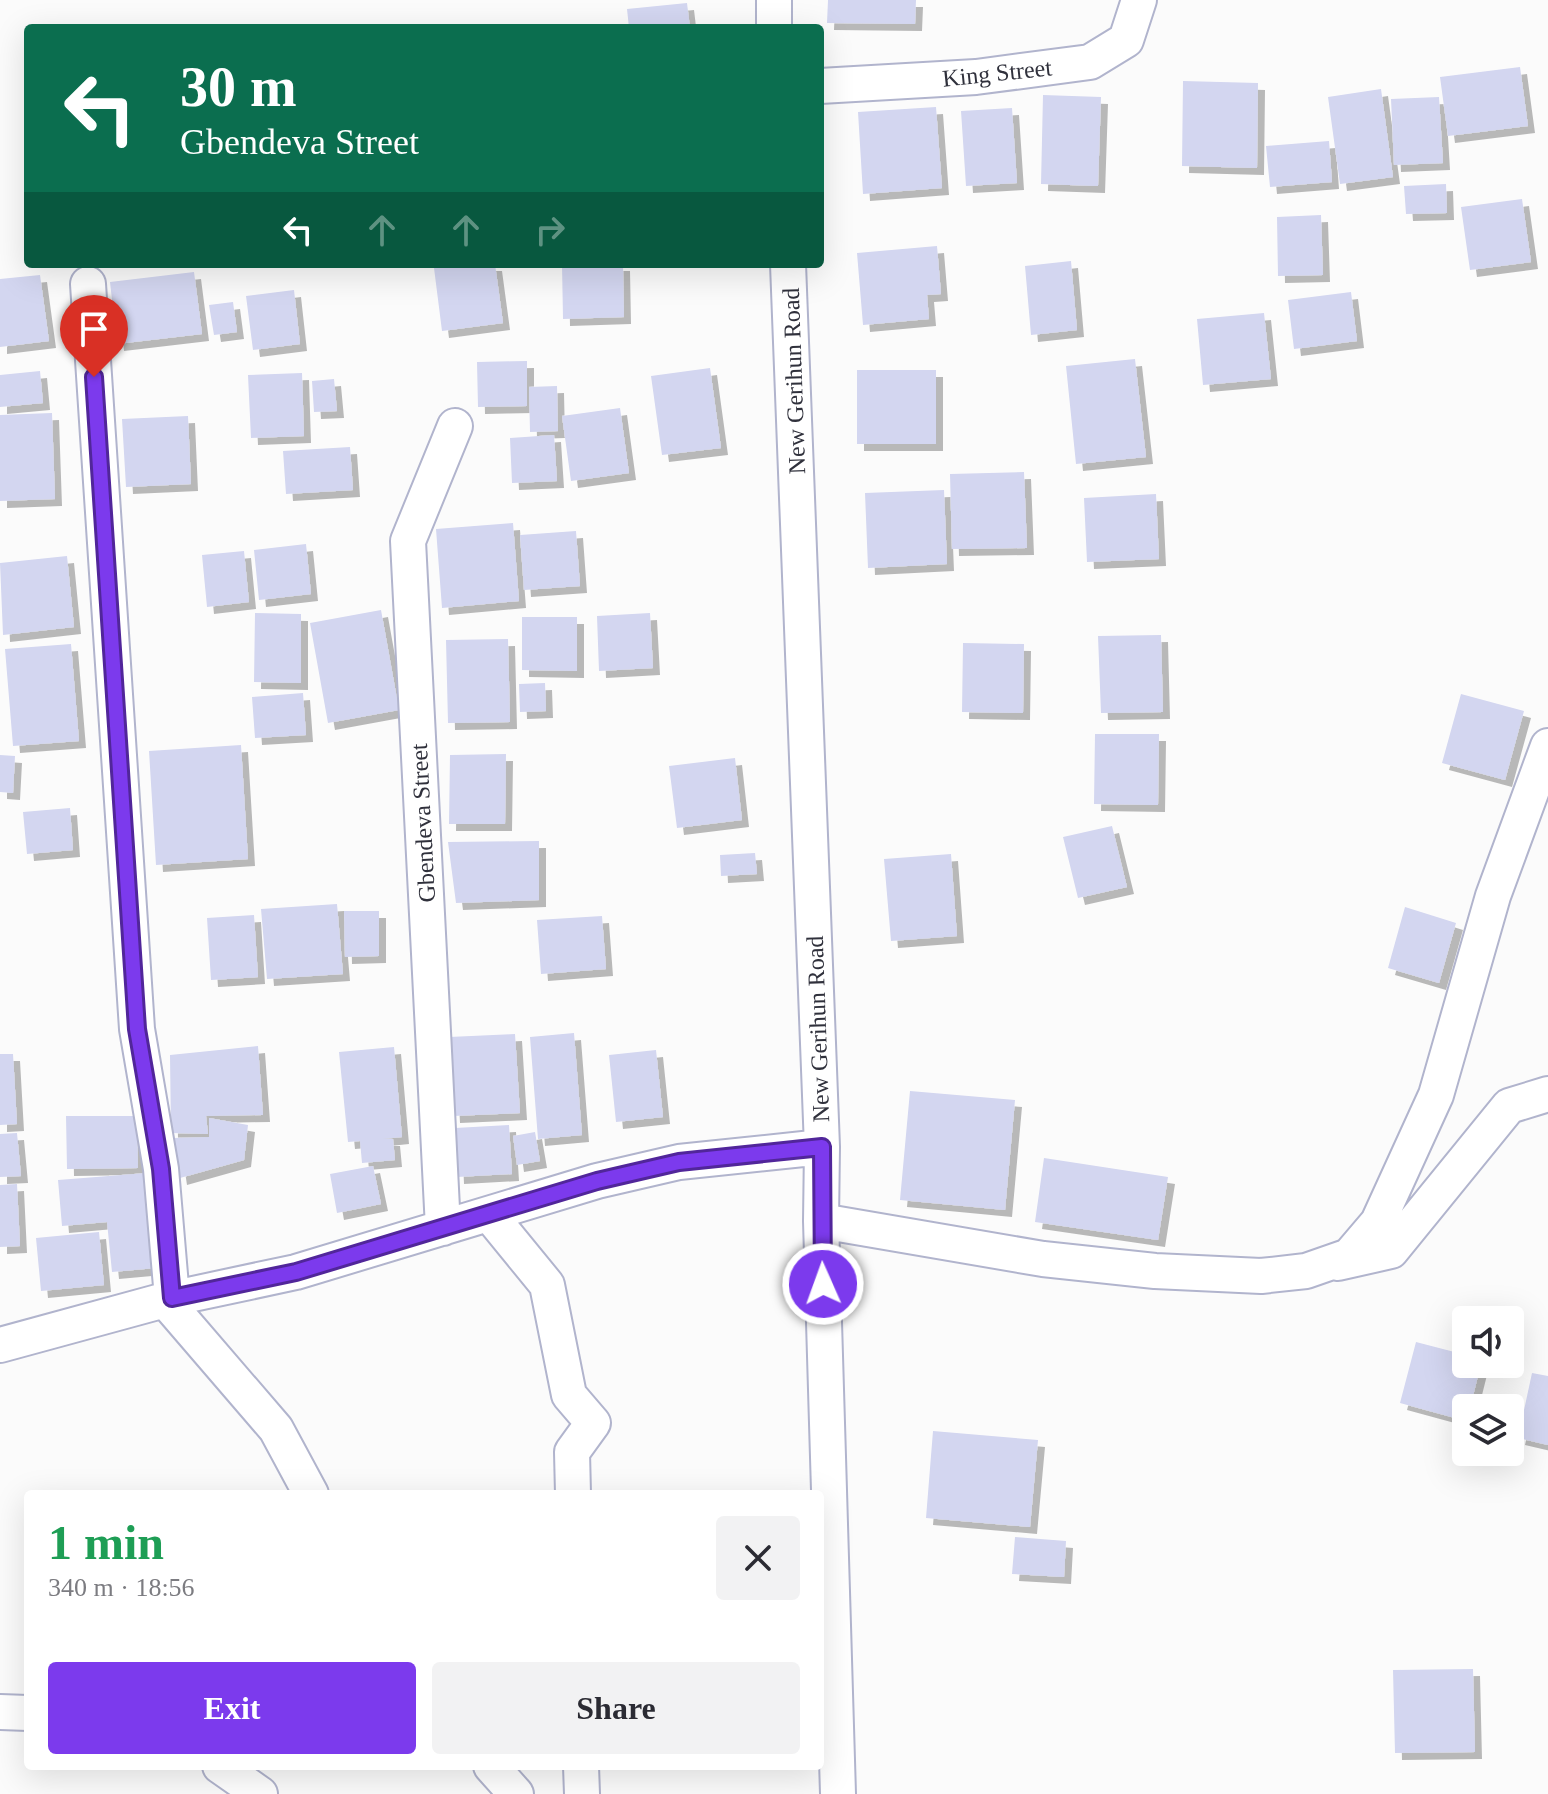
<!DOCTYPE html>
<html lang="en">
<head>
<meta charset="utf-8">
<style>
	body { margin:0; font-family:"Times New Roman",serif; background:#f2f2f3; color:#2b2b33; height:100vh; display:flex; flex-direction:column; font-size:30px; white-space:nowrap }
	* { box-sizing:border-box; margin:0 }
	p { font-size:26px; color:#7c7c81 }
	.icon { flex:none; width:44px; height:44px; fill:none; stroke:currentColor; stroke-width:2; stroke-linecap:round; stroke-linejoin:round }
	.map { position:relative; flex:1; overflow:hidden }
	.drawer { position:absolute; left:24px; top:1490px; width:800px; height:280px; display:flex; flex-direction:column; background:#fff; border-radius:8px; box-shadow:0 8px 32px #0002 }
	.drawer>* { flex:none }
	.hud { position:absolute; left:24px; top:24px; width:800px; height:244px; border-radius:8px; box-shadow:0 8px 32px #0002; background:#0b6e4f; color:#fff; overflow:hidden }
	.tools { position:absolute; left:1452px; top:1306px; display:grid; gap:16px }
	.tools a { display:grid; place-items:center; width:72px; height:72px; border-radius:8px; background:#fff; box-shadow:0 8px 32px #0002; font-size:40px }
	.pin { position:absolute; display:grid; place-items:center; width:68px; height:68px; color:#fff; margin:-82px -34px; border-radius:50% 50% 50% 0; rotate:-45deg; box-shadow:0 0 8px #0007 }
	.pin .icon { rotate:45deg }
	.me { position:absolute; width:88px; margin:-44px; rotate:358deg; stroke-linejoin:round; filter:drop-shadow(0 0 6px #0008) }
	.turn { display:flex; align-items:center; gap:28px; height:168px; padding:0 24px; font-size:36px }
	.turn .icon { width:104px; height:104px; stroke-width:2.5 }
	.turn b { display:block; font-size:56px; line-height:68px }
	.lanes { display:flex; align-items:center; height:76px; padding:0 24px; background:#0003; justify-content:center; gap:40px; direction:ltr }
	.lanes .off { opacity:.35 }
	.round { display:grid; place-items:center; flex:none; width:84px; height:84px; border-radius:8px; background:#f2f2f3 }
	.head { display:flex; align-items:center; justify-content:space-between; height:136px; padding:0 24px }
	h1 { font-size:48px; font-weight:800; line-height:60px; color:#1e9e55 }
	.cta { display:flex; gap:16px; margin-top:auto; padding:16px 24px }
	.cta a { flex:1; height:92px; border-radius:8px; background:#7c3aed; color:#fff; font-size:32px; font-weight:800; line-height:92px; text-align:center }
	.cta a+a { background:#f2f2f3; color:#2b2b33 }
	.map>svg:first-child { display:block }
	.building { fill:#d3d6f0; filter:url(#shadow) }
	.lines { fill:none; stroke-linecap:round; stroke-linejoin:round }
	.minor-casing { stroke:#b1b4cd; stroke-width:38 }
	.minor { stroke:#fff; stroke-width:34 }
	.route-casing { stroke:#51269a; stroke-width:20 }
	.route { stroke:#7c3aed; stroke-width:14 }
	.labels { text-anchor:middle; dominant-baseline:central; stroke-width:6; stroke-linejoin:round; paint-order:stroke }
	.street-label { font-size:24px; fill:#30313c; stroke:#fff }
</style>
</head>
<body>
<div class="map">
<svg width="1548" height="1794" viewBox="0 0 1548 1794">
	<defs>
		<filter id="shadow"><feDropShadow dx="7" dy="7" stdDeviation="0" flood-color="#0004"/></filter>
	</defs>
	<rect width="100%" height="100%" fill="#fbfbfb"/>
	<path class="building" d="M828,0H916L915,24L827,23Z
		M687,3L690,28H629L627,9Z
		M1520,67L1528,126L1448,136L1440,77Z
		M1183,81L1258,83L1257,168L1182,166Z
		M1381,89L1393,177L1340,184L1328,97Z
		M1043,95L1101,97L1098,186L1041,184Z
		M1439,97L1443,163L1394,165L1391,99Z
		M936,107L942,188L863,194L858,112Z
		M1012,108L1017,183L966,186L961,111Z
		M1329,141L1332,182L1270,187L1266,146Z
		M1446,184L1447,213L1406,214L1404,186Z
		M1522,199L1531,262L1470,270L1461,207Z
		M1321,215L1323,275L1278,276L1277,217Z
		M937,246L941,294L927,295L929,319L863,325L857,253Z
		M1071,261L1077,330L1031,335L1025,266Z
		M473,264H495L503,323L442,331L434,268Z
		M562,264H623L624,317L563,319Z
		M194,272L202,334L117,344L110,282Z
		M40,275L49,341L0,347V279Z
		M294,290L300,344L253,350L246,296Z
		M1351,292L1357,341L1294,349L1288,300Z
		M233,302L237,332L214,335L209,305Z
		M1264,313L1271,379L1203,385L1197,319Z
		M1135,359L1146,457L1076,464L1066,366Z
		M527,361V406L478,407L477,362Z
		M710,368L721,448L662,455L651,376Z
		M857,370H936V444H857Z
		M40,371L43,403L0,407V375Z
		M302,373L304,436L251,438L248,375Z
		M334,379L337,411L314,412L312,381Z
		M557,386L558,431L530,432L529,387Z
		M620,408L629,473L571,481L562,416Z
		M52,413L55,499L0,501V415Z
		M188,416L191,484L126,487L122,419Z
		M554,435L557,481L512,483L510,438Z
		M350,447L353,490L286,494L283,451Z
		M1024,472L1027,548L952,549L950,474Z
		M944,490L947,564L868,568L865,493Z
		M1156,494L1159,559L1087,562L1084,498Z
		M513,523L519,601L442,608L436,529Z
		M576,531L580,586L524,590L520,535Z
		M306,544L311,594L259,600L254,550Z
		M244,551L249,602L207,607L202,555Z
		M67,556L74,627L3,635L0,563Z
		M381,610L399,710L328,723L310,623Z
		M255,613L301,614V683L254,682Z
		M650,613L653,668L599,671L597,616Z
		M522,617H577V671L522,670Z
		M1161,635L1163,712L1101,713L1098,636Z
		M508,639L510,722L448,723L446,640Z
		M963,643L1024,644L1023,713L962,712Z
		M71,644L79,741L13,746L5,649Z
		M545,683L546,711L520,712L519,684Z
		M303,693L306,735L255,738L252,697Z
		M1461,694L1524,711L1505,780L1442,763Z
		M1095,734H1159L1158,805L1094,804Z
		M241,745L248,859L156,865L149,751Z
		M506,754L505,824H449L450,755Z
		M0,755L15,756L13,793L0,792Z
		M735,758L742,820L677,828L669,766Z
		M70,808L73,850L27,854L23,812Z
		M1112,826L1127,887L1078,898L1063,837Z
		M539,841V900L456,903L448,842Z
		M755,853L757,874L721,876L720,855Z
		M951,854L957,936L891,941L884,859Z
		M337,904L343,974L267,979L261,909Z
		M1405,907L1456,923L1439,983L1388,968Z
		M344,911H379V956L345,957Z
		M254,915L258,977L211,980L207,918Z
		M602,916L606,969L541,974L537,920Z
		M574,1033L582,1135L538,1139L530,1037Z
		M515,1034L520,1113L453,1116L449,1037Z
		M258,1046L263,1115L206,1116L208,1134L171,1133L170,1055Z
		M394,1047L402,1137L383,1139H393L395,1160L362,1163L360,1141L348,1142L339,1052Z
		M656,1050L663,1117L616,1122L609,1055Z
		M0,1054H13L17,1124L0,1125Z
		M910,1091L1015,1100L1005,1210L900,1200Z
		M66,1116H137L138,1168L67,1169Z
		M209,1118L248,1125L244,1160L180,1178L174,1138L209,1137Z
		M509,1125L512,1174L457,1177L455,1128Z
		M535,1132L540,1161L517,1165L513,1136Z
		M17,1133L21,1176L0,1177V1134Z
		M1044,1158L1168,1177L1158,1240L1035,1222Z
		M373,1166L381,1204L337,1213L330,1174Z
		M147,1173L156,1268L112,1272L107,1222L62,1226L58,1180Z
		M17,1184L20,1246L0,1247V1185Z
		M99,1232L104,1285L41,1291L36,1238Z
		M1416,1342L1466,1355V1364H1481L1470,1408H1466V1421L1400,1403Z
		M1532,1373L1548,1376V1445L1518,1438Z
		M933,1431L1038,1440L1030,1527L926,1518Z
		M1015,1537L1066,1541L1064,1577L1012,1574Z
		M1473,1669L1475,1752L1395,1753L1393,1670Z"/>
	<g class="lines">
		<defs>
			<path id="minor" d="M774,0V28
				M820,86L976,77L1090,62L1126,40L1139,0
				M788,264L822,1147L821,1221L838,1794
				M88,284L137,1029L161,1169L172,1298
				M489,1214L547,1285L569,1395L593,1423L572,1452L573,1494
				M821,1221L1043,1259L1155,1271L1261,1276L1306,1271L1349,1256L1378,1222L1436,1095L1493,896L1548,746
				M443,1228L408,541L455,426
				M1338,1263L1391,1251L1509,1106L1548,1094
				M165,1300L276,1429L311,1494
				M0,1345L165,1300L296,1272L597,1181L679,1162L822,1147
				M0,1712L28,1713
				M220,1766L260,1794
				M491,1766L516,1794
				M581,1766L582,1794"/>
		</defs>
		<use href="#minor" class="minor-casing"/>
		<use href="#minor" class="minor"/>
	</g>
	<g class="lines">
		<defs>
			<path id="route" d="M94,377L137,1029L161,1169L172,1298L296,1272L597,1181L679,1162L822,1147L823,1284"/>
		</defs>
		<use href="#route" class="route-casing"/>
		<use href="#route" class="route"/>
	</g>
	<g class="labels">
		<g class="street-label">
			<text transform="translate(997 73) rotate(-6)">King Street</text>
			<text transform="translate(794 381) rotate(-92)">New Gerihun Road</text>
			<text transform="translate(423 823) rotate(-93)">Gbendeva Street</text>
			<text transform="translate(818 1029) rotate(-92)">New Gerihun Road</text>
		</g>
	</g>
</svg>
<div class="tools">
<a><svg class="icon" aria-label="sound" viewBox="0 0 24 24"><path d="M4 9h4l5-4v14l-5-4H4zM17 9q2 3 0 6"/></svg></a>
<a><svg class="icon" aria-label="layers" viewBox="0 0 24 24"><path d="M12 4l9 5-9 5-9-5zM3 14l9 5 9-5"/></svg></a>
</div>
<div class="pin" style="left:94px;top:377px;background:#d93025"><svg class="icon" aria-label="arrive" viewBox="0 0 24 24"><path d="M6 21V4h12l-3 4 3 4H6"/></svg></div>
<svg class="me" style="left:823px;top:1284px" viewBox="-20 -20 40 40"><circle r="17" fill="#7c3aed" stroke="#fff" stroke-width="3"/><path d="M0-11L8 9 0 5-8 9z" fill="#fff"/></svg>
<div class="hud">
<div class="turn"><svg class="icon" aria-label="left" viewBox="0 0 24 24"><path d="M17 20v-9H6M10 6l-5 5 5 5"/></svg><div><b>30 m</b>Gbendeva Street</div></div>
<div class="lanes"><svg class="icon" aria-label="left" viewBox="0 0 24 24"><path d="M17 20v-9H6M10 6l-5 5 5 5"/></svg><svg class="icon off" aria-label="ahead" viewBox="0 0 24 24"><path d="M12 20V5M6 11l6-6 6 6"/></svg><svg class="icon off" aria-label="ahead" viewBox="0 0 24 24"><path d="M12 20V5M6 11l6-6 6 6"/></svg><svg class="icon off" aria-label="right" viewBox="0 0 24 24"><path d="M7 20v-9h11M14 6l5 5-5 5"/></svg></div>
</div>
<section class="drawer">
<div class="head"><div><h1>1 min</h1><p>340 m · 18:56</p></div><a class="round"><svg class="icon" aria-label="close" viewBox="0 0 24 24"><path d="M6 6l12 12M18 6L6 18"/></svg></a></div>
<div class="cta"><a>Exit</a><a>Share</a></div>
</section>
</div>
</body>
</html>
